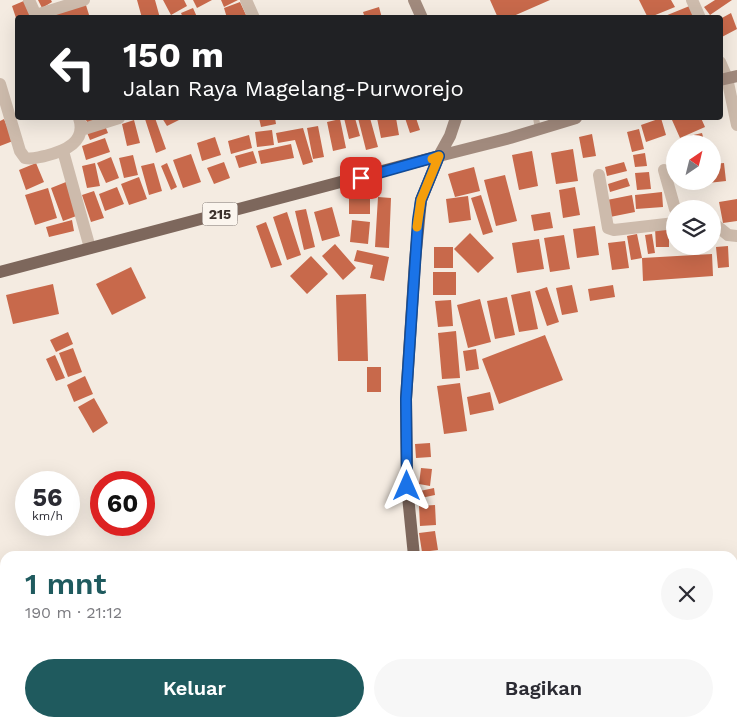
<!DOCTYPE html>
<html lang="id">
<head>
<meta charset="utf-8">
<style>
	body { margin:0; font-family:"Work Sans",sans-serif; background:#f7f7f7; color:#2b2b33; height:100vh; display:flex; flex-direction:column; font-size:19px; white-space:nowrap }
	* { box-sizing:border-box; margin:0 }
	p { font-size:16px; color:#7c7c81 }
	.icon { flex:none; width:28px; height:28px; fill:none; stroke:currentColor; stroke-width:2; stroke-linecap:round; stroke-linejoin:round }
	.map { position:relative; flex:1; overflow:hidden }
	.side { position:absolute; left:0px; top:551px; width:738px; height:176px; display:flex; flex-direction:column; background:#fff; border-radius:15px 15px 0 0; box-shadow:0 5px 20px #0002 }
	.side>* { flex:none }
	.hud { position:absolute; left:15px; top:15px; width:708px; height:105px; border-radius:5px; box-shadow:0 5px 20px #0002; background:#202124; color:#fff; overflow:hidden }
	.needle { width:32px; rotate:35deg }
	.tools { position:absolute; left:666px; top:135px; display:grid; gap:10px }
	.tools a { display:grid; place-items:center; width:55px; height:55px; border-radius:50%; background:#fff; box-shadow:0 5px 20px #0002; font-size:25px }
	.speed { position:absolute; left:15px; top:471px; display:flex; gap:10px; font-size:25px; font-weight:700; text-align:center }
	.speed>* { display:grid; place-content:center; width:65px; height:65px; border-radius:50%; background:#fff; box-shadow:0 5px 20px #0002; line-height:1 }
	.speed small { font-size:12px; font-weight:400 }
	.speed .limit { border:8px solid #d22; background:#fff; color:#111 }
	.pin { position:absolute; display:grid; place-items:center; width:42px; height:42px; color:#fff; margin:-21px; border-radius:10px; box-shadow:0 2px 8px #0006 }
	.me { position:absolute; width:55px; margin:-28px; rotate:0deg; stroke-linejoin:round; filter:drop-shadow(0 0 4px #0008) }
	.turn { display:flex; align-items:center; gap:18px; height:105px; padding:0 25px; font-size:22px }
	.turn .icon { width:65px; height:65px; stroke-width:2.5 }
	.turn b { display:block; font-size:35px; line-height:42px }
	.round { display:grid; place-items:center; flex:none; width:52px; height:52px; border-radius:26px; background:#f7f7f7 }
	.head { display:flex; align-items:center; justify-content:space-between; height:85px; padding:0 25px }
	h1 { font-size:30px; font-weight:600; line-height:38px; color:#1f5a5e }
	.action { display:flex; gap:10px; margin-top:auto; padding:10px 25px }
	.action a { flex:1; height:58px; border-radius:30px; background:#1f5a5e; color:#fff; font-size:20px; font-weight:600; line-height:58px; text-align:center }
	.action a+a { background:#f7f7f7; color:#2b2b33 }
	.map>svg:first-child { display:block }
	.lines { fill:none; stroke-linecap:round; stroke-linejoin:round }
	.stream { stroke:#7fb0b2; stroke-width:4.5 }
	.building { fill:#c8694b }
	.lane { stroke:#cdbbac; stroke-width:6 }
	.street { stroke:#cdbbac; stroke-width:12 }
	.secondary { stroke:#a18a7d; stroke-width:12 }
	.primary { stroke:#7d675c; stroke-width:12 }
	.route-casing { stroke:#114b97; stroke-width:12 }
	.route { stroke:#1a73e8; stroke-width:9 }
	.slow { stroke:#f59e0b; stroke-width:9 }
	.labels { text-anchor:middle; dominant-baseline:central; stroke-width:4; stroke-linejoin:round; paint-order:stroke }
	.shield { fill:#fbf5ee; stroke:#756b66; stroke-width:1 }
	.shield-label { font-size:14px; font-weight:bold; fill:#3b302b }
</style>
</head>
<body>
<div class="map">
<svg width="737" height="727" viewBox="0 0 737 727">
	<rect width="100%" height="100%" fill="#f4ebe1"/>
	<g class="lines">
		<path class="stream" d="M0,658L5,659
			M128,722L135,727
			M633,722L661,727
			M255,727L273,722
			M700,727L732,722"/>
	</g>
	<path class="building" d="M26,0L33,18H16L12,6Z
		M38,0H51L52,2L42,8Z
		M137,0H155L160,18H142Z
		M163,0H184L187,6L171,15Z
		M193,0H212L197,8Z
		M221,0H238L224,7Z
		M490,0H550L509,18H498Z
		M639,0H671L675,7L648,18Z
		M715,0H732L710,15L704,7Z
		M85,2L90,18H53L52,14Z
		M240,2L246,15L227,18L224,8Z
		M692,5L697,18H660Z
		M379,7L382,18H365L363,12Z
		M193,8L197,17L183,18L181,13Z
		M731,13L737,29L720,38V19Z
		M85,118H99L100,120L88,124Z
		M155,118L166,149L156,153L145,119Z
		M162,118H183L167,126Z
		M259,118H275L276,124L261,127Z
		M344,118H355L360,136L349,139Z
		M358,118H370L378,147L366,150Z
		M377,118H396L399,135L381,138Z
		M405,118H416L420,130L410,133Z
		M661,118L666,135L646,142L641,125Z
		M678,118H701L705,127L680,138L672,120Z
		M4,119L13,141L0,146V121Z
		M340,119L346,148L333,151L327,122Z
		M134,120L140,143L127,146L122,124Z
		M104,123L108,133L90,140L86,130Z
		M318,126L324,157L313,159L307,128Z
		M303,128L313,162L303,165L295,140L278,143L276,133Z
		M639,129L644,149L632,152L627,132Z
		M272,130L274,145L257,147L255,132Z
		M702,133L705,144H691L689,136Z
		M592,134L596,156L583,158L579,137Z
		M249,135L252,148L231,154L228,141Z
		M215,137L221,155L202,161L197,143Z
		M105,138L110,152L86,160L82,146Z
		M291,144L294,158L261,164L258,151Z
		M573,149L578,181L556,184L551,153Z
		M253,151L257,163L239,168L235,156Z
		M532,151L538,186L519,190L512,155Z
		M645,153L647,166L635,167L633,155Z
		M191,154L201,182L183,188L173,160Z
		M133,155L138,175L124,178L119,158Z
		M111,157L119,178L106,183L97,163Z
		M224,162L230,178L214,184L207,168Z
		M624,162L627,171L607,176L605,167Z
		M36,163L44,182L26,190L19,170Z
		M95,163L100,186L87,188L82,166Z
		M154,163L162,191L149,195L141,166Z
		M167,163L177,187L171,190L161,166Z
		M724,163L726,181L681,186V181H712V164Z
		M474,167L480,191L455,197L448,174Z
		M649,172L651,189L637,190L635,173Z
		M505,175L517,221L496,226L484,180Z
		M139,177L147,199L129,205L121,184Z
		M627,178L630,186L610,192L608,184Z
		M66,182L79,215L63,221L51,188Z
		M117,187L124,204L105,211L99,194Z
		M575,187L580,215L563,218L559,190Z
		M48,188L57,218L35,225L25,195Z
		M94,191L104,218L91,222L82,195Z
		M662,192L663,207L636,209L635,195Z
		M481,195L493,232L483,235L471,198Z
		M632,195L635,212L610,217L607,200Z
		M349,196H370V214H349Z
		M468,196L471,220L449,223L446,199Z
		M378,197L391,198L389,248L375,247Z
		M737,199V221L723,223L719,202Z
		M332,207L340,236L322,241L314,212Z
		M306,209L315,247L304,250L295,211Z
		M287,212L301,255L287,260L273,217Z
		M550,212L553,228L534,231L531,215Z
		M72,220L74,231L49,237L46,227Z
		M352,220L370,222L368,244L350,242Z
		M266,222L282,265L271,268L256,226Z
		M595,226L599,255L577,258L573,229Z
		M655,228H669V247H656Z
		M470,233L494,258L478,273L454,249Z
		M637,234L642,258L712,254L713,276L643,281L642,258L631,260L627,236Z
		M652,234L655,253L648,254L645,235Z
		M564,235L570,269L550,272L544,238Z
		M539,239L544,269L517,273L512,243Z
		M625,241L629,268L612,270L608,243Z
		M335,244L356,268L343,280L322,256Z
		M728,246L729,267L718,268L716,247Z
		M434,247H453V268H434Z
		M357,250L389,257L384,281L370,278L373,265L354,261Z
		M311,256L328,274L307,294L290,276Z
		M131,267L146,298L112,315L96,284Z
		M433,272H456V295H433Z
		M53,284L59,314L13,324L6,295Z
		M572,285L578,312L562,315L556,288Z
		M613,285L615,297L590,301L588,289Z
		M547,287L559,322L547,326L535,291Z
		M530,291L538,329L519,332L511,295Z
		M366,294L368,361H338L336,295Z
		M507,297L515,335L495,339L487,301Z
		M480,299L491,342L468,348L457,305Z
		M451,300L453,326L438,327L435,301Z
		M456,331L460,378L442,379L438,333Z
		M68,332L73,344L56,352L50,340Z
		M545,335L563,380L499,404L482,359Z
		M73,348L82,372L68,377L59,353Z
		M476,349L479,369L466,371L463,351Z
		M55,355L65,378L56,381L46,359Z
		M367,367H381V392H367Z
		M85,376L93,394L74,402L67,385Z
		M460,383L467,431L444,434L437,386Z
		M490,392L494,410L470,415L467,397Z
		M94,398L108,423L93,433L78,407Z
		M430,443L431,457L416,458L415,444Z
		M421,468L432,469L430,486L419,484Z
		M434,488L435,495L421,498L420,491Z
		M435,505L436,525L420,526L419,506Z
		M435,531L438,550L422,552L419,533Z
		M439,554L440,556H419V555Z
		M0,721L9,727H0Z
		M42,722H50L54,727H38Z
		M100,722H102L107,727H96Z
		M468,722H506L505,727H468Z
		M365,725H383V727Z"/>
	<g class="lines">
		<path class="lane" d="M536,118L538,129"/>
		<path class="street" d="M29,0L37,18
			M246,0L254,18
			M692,0L700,18
			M36,15L84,0
			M720,62L727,78L737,125
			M0,84L20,151L25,158C32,160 38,157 45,156C65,151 87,142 79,118
			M81,130L119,118
			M63,151L90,248
			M664,170L675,209
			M599,175L608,228L614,230L675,223
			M712,222L728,235L737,236"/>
		<path class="secondary" d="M414,0L422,18
			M720,80L737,76
			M439,156L510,138L576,118
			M439,156L450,136L456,118"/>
		<path class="primary" d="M0,272L439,156
			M414,556L407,486L406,399L415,261L421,200L439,156
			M428,722V727"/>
	</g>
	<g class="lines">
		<defs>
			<path id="route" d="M361,178L439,156L421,200L418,220L406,399L407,486"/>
		</defs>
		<use href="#route" class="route-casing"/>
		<use href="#route" class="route"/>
		<path class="slow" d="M417,227L421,200L439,156L432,159"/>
	</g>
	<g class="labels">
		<rect class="shield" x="202.5" y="202.5" width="35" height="23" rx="4"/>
		<g class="shield-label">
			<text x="220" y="214">215</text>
		</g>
	</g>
</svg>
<div class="tools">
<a><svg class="needle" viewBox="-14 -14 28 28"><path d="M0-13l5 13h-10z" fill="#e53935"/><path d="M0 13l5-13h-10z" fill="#7c7c81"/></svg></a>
<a><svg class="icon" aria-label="layers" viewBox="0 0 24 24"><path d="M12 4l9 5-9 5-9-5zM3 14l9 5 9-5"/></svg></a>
</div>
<div class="speed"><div>56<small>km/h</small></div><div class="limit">60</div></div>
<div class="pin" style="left:361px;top:178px;background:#d93025"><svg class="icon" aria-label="arrive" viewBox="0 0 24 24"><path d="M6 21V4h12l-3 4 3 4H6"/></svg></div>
<svg class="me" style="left:407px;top:486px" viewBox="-20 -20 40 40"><path d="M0-17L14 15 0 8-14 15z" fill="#1a73e8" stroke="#fff" stroke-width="4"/></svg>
<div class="hud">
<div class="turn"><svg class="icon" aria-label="left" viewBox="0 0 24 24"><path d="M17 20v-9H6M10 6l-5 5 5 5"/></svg><div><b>150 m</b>Jalan Raya Magelang-Purworejo</div></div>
</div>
<section class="side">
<div class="head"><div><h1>1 mnt</h1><p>190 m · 21:12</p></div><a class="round"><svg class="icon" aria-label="close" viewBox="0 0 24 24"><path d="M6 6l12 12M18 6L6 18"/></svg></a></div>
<div class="action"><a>Keluar</a><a>Bagikan</a></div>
</section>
</div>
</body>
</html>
